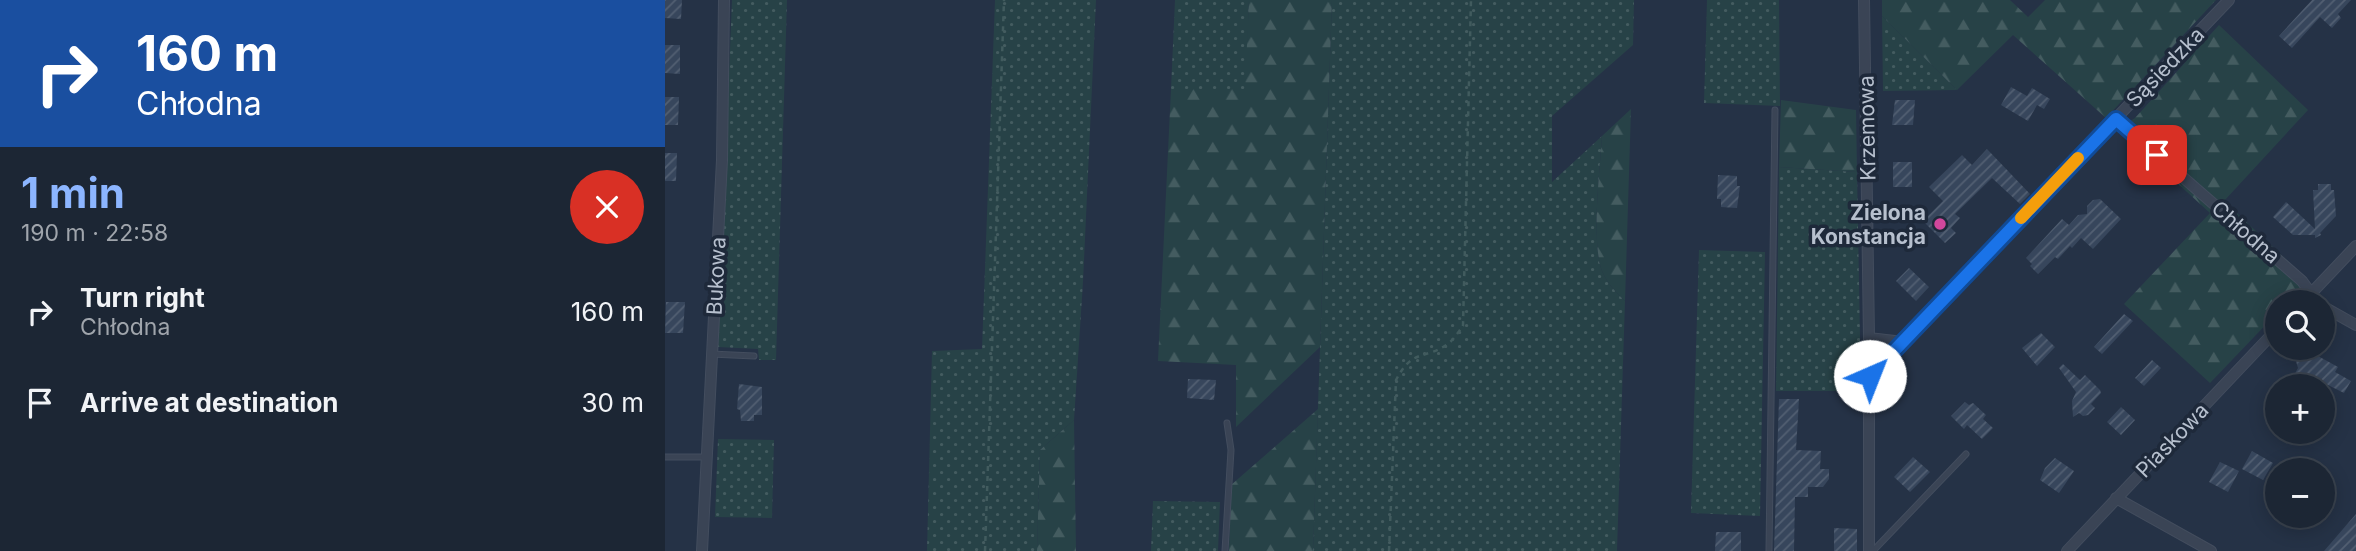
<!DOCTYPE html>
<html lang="en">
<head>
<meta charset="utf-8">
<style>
	body { margin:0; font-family:Inter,sans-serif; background:#252e3c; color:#f1f3f6; height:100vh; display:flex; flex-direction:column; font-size:26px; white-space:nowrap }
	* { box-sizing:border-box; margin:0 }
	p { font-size:23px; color:#a0a5ac }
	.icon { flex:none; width:38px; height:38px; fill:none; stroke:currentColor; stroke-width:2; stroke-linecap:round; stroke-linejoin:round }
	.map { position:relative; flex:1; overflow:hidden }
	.details { display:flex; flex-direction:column; background:#1c2634; width:665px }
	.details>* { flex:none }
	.hud { background:#1a4fa0; color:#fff; overflow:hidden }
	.tools { position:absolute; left:1600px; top:290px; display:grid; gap:14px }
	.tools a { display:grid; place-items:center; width:70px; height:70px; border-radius:50%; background:#1c2634; box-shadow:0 4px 18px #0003,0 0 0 2px #3a434f; font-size:35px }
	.pin { position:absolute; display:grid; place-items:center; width:60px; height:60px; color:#fff; margin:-30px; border-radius:14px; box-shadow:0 4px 10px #0006 }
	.me { position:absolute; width:77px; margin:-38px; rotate:44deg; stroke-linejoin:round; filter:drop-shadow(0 0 5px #0008) }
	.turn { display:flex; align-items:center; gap:24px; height:147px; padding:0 21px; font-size:32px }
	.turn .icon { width:91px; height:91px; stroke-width:2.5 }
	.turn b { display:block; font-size:49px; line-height:60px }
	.round { display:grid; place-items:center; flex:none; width:74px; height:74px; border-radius:37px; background:#252e3c }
	.overview { display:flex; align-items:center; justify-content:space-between; height:119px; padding:0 21px }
	h1 { font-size:42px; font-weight:700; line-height:52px; color:#8cb5ff }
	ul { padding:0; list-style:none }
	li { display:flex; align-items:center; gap:21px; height:91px; padding:0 21px }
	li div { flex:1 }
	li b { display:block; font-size:26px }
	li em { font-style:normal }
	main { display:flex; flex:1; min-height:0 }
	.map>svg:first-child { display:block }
	.grass { fill:url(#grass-dots) }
	.forest { fill:url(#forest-firs) }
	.building { fill:url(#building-hatch) }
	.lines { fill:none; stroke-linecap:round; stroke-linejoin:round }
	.service-casing { stroke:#434d5e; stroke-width:7 }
	.minor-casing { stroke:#434d5e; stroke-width:12 }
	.path { stroke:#415b5e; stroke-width:2.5; stroke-dasharray:5 5; stroke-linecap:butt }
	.service { stroke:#3a4455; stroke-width:5 }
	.minor { stroke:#3a4455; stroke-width:10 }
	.route-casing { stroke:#114b97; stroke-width:18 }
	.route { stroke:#1a73e8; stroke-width:12 }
	.slow { stroke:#f59e0b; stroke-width:12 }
	.hotel-dot { fill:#d1479c; stroke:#1e293a; stroke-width:2.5 }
	.labels { text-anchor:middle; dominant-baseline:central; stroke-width:7; stroke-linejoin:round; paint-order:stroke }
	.street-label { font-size:21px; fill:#b7c0ce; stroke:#1e293a }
	.poi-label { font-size:21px; font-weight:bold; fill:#b7c0ce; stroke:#1e293a; text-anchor:end }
</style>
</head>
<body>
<main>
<section class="details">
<div class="hud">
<div class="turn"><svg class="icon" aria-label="right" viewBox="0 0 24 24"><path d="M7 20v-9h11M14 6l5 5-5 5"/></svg><div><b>160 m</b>Chłodna</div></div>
</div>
<div class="overview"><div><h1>1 min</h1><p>190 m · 22:58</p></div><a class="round" style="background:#d93025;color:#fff"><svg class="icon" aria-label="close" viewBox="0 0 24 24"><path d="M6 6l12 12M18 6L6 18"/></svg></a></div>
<ul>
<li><svg class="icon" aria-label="right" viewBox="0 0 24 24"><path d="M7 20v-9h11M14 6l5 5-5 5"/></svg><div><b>Turn right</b><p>Chłodna</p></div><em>160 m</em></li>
<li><svg class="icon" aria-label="arrive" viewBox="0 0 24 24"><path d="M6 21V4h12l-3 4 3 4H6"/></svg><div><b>Arrive at destination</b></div><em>30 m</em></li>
</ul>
</section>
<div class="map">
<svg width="1691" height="551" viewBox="0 0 1691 551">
	<defs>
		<pattern id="grass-dots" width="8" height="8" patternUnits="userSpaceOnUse" patternTransform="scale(1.75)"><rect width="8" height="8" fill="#274247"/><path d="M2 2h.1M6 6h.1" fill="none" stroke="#445c60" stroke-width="1.8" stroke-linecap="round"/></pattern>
		<pattern id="forest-firs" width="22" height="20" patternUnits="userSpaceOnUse" patternTransform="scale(1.75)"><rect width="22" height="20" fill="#274247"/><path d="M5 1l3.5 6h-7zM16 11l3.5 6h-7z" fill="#445c60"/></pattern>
		<pattern id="building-hatch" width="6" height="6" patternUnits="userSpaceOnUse" patternTransform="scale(1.75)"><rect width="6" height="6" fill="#37465c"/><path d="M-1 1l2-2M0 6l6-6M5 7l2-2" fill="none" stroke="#525f72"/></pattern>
	</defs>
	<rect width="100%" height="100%" fill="#253246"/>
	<path class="grass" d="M67,0H122L111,360H94L93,349L53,347Z
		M330,0H431L418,282L409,420L375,450L372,551H262L267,351L317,349Z
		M510,0H584L581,89H506Z
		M667,0H969L968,45L887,116V182L937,136C935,170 926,242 937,271C942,283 951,292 960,301L952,551H648Z
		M1042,0H1114L1115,106L1039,103Z
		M1217,16L1292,90L1218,91Z
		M1114,167L1192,172L1196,391H1111Z
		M1034,250L1100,252L1095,516L1026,513Z
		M53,439L109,440L107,518L50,517Z
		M488,501L555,502L553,551H486Z"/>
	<path class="forest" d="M584,0H667L655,347L571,427V365L493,361L506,89H580Z
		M1217,0H1345L1363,17L1380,0H1551L1441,118L1348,35L1292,90L1217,16Z
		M1554,25L1643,110L1559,201L1643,280L1622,303H1612V313L1545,383L1459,304L1545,213L1453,129L1470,118Z
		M1116,100L1191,110L1192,172L1114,167Z
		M966,109L960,301C951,292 942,283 937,271C926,242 935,170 937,136Z
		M653,409L648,551H564L566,485Z
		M409,420L411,551H372L375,450Z"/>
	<path class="building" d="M0,0H17L16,19L0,18Z
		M1647,0H1686L1673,14L1676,18L1667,28L1655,17L1627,48L1614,36Z
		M0,45H15V74L0,73Z
		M1346,87L1362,96L1367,88L1385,99L1379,109L1372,105L1363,121L1336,105Z
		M0,97H14L13,125H0Z
		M1230,100H1250L1248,125H1227Z
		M1322,149L1365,194L1355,204L1327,178L1290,214L1295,218L1286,228L1291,233L1280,243L1258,221L1278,201L1264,187L1297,155L1307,165Z
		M0,153H12L11,181H0Z
		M1228,162H1247V187H1228Z
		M1053,175L1072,176V186H1075L1072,208L1056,207V199H1052Z
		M1653,184H1666V190H1669L1671,216L1655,233L1656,235L1650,238V235H1628L1608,217L1621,202L1650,229L1648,190H1653Z
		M1435,199L1456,219L1428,249L1416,238L1407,248L1405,246L1393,259L1390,257L1373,274L1365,266L1367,264L1361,258L1397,219L1404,225L1413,215L1422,214V206L1428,200Z
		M1244,268L1264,287L1251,301L1231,281Z
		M1,302H20L18,333H0Z
		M1459,314L1468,321L1437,354L1429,347Z
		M1376,333L1390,347L1372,366L1357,348Z
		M1642,350L1673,367L1670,372L1686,381L1679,393L1663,385L1662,387H1631L1634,381L1628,377L1633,368L1630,358L1639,356Z
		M1487,360L1496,368L1479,386L1470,378Z
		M1398,364L1415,380L1420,375L1435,390L1436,393L1426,404L1430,408L1423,415L1418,416L1414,413L1408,417L1407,401L1411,392L1394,368Z
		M523,379L551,380L549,400L522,398Z
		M74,384L97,387V415H89V421H76L75,410L72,409Z
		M1114,399H1134L1131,450L1156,451L1155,469H1164V479L1158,487H1143V497H1130L1129,551H1109Z
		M1300,402L1304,405L1308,403L1321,415L1318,419L1328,428L1317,439L1302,425L1299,429L1286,416Z
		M1456,407L1470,420L1456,435L1442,422Z
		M1587,451L1608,463L1598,480L1577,469Z
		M1248,457L1265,472L1245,492L1229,477Z
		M1390,458L1409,471L1394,493L1375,480L1380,468Z
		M1555,462L1574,471L1563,492L1544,482Z
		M1691,514V551H1659Z
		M1169,528L1192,529V551H1169Z
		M1051,532H1076V551H1050Z"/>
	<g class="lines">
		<defs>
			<path id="service" d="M46,354L89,356
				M0,457H41
				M560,551L566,450L562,423
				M1104,551L1110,110
				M1208,551L1301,454"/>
			<path id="minor" d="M1199,0L1204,338V551
				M1451,119L1637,281L1653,303
				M1637,303L1691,246
				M1657,306L1691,325
				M1204,338L1238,342
				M1205,376L1564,0
				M1451,498L1546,551
				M37,551L57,160L59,0
				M1402,551L1612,329"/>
		</defs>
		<use href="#service" class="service-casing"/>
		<use href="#minor" class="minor-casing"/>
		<path class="path" d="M320,551L339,0
			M724,551L731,380C748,347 760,361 784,343C789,339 794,331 798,326L806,0"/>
		<use href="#service" class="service"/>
		<use href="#minor" class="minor"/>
	</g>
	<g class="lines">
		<defs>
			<path id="route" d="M1205,376L1451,119L1492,155"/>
		</defs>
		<use href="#route" class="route-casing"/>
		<use href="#route" class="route"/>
		<path class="slow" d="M1356,218L1413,158"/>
	</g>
	<circle class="hotel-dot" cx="1275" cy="224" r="7"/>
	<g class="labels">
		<g class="street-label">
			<text transform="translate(1500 67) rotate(-46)">Sąsiedzka</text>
			<text transform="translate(1202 128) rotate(-91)">Krzemowa</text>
			<text transform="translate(1581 232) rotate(41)">Chłodna</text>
			<text transform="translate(51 276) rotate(-87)">Bukowa</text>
			<text transform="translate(1507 440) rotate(-46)">Piaskowa</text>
		</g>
		<g class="poi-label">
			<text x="1261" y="212">Zielona<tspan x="1261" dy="24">Konstancja</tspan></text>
		</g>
	</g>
</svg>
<div class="tools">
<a><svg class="icon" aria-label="search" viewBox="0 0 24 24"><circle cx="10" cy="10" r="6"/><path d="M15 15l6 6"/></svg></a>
<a>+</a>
<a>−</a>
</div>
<div class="pin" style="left:1492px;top:155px;background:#d93025"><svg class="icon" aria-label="arrive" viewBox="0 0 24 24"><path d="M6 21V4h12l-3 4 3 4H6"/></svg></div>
<svg class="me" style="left:1205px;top:376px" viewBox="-20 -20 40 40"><circle r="19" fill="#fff"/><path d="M0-13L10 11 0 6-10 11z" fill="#1a73e8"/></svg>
</div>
</main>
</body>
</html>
